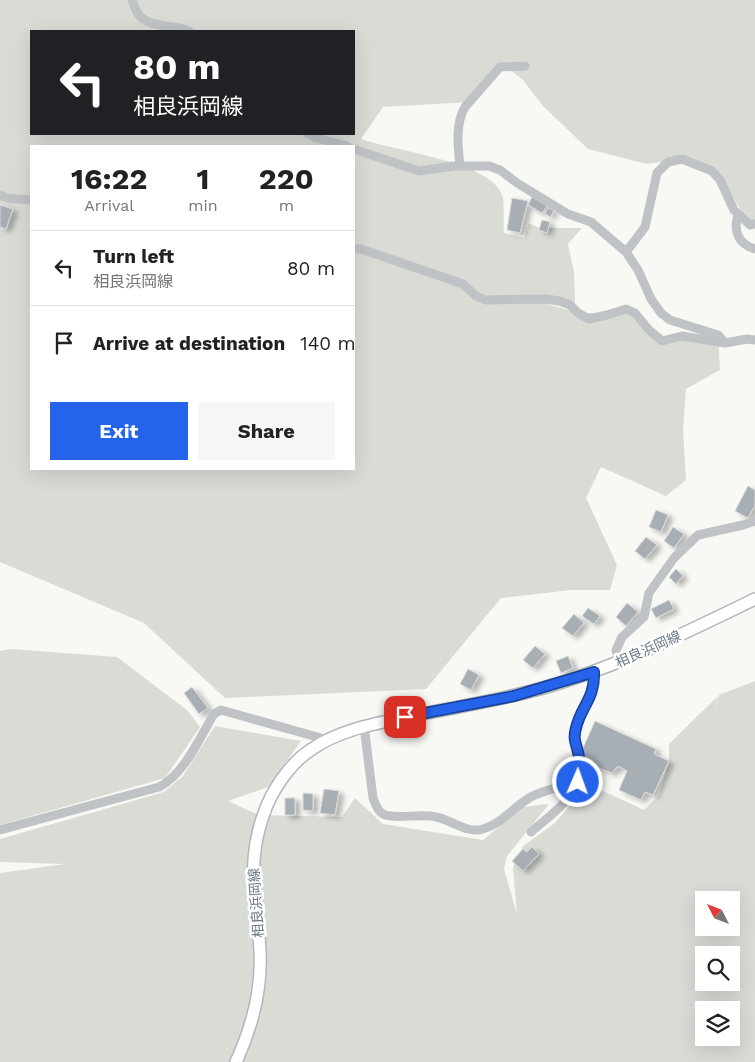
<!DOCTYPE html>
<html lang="en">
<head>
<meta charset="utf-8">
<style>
	body { margin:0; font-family:"Work Sans","Noto Sans JP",sans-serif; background:#f6f6f6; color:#222; height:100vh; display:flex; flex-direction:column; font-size:19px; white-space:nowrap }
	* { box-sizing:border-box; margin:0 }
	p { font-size:16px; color:#767676 }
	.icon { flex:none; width:28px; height:28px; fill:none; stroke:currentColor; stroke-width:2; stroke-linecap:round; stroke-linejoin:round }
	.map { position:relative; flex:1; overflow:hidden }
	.sheet { position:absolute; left:30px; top:145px; width:325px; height:325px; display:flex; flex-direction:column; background:#fff; border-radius:0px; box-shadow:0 5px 20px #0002 }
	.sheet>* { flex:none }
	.banner { position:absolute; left:30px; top:30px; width:325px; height:105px; border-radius:0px; box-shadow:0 5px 20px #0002; background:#202124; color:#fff; overflow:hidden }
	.needle { width:32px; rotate:312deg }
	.fabs { position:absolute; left:695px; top:891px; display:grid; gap:10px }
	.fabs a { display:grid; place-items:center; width:45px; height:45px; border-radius:0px; background:#fff; box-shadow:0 5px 20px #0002; font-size:25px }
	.pin { position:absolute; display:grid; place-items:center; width:42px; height:42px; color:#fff; margin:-21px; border-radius:10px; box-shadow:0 2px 8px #0006 }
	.me { position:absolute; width:55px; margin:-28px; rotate:2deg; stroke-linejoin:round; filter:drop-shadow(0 0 4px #0008) }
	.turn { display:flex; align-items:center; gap:18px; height:105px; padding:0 20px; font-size:22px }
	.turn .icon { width:65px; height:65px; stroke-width:2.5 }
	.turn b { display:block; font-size:35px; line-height:42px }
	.eta { display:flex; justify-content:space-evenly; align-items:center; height:85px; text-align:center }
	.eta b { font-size:30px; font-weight:700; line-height:35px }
	.primary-button { display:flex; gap:10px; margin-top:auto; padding:10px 20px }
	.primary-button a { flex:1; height:58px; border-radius:0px; background:#2563eb; color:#fff; font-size:20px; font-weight:700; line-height:58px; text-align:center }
	.primary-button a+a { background:#f6f6f6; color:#222 }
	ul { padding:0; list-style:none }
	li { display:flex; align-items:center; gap:15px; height:75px; padding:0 20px; border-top:1px solid #e0e0e0 }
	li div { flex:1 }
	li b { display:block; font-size:19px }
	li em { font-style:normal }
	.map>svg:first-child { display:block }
	.green { fill:#d8dcd5; fill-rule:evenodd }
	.building { fill:#a7aeb4; stroke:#d9d9d8; filter:url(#shadow) }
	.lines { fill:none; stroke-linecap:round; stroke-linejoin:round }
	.secondary-casing { stroke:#b2b7bb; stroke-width:14 }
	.street { stroke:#bfc3c6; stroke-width:9 }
	.secondary { stroke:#fff; stroke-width:11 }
	.route-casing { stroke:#184099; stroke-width:12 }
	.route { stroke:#2563eb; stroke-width:9 }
	.labels { text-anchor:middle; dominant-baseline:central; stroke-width:5; stroke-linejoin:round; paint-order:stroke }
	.street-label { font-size:14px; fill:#6a7883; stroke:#fff }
</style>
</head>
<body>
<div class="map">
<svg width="755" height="1062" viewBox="0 0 755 1062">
	<defs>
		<filter id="shadow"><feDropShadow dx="5" dy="3" stdDeviation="2.5" flood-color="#0004"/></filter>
	</defs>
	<rect width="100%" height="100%" fill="#f8f8f5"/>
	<path class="green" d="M0,0H755V223L750,225L716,169L682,159L647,164L588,149L543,106L523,80L503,64L469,102L383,107L361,139C394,151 488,161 502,194C505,200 503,225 504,233L524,238L529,223L539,228H582L568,244L574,272L575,303L534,300L578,313H635L662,341L718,335L720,370L686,389L683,430L686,480L666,496L601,467L586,498L617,565L610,590H571L501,598L426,689L225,698L144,623L0,562ZM31,31H354V134H31ZM31,146H354V469H31Z
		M11,649L117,657L187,710L200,727L165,778L0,825V651Z
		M755,681V1062H234L255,990L231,1062H0V873L65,864L0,862V839L164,792L183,776L215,726L301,741L268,787L228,801L259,815L342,817L355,798L383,824L483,840L523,807L549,804L507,856L504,869L517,914L513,868L523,846L555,823L588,784L644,810L659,795L669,761V744L718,696L714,711L719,695ZM704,900H731V928H704ZM704,955H731V982H704ZM704,1010H731V1038H704Z"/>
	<path class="building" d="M532,197L547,206L542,213L528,205Z
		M512,198L528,201L520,233L507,230Z
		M0,205L13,209L6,229L0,227Z
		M549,208L554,211L550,217L545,213Z
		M542,220L550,222L547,233L539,230Z
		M748,486L755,490V505L748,518L735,511Z
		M656,510L668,515L661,532L649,527Z
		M673,527L684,534L674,548L664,541Z
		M646,537L657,545L645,559L635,551Z
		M676,569L683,576L676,584L669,577Z
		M669,600L674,609L656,618L651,609Z
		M627,603L638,612L626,626L616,617Z
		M588,608L600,616L594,624L582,616Z
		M574,614L584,623L573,636L562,628Z
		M535,646L545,654L533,668L523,660Z
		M568,656L573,668L561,673L556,661Z
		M468,669L479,675L471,690L460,684Z
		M192,687L208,708L199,714L184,693Z
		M595,721L656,749L654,754L669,761L653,795L645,792L641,800L619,790L627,771L618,766L612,773L581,761L583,748Z
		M324,789L339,791L335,815L320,813Z
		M303,793L313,794V811L303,810Z
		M285,798H295V815H285Z
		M532,847L539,854L523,871L512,861L523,849L527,852Z"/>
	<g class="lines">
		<defs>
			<path id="secondary" d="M236,1062C252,1027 262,991 260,952C258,901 245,868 263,816C271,791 290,763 312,749C341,729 375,724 408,717C461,706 514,698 566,681C631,660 693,629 755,599"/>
		</defs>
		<use href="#secondary" class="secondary-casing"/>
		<path class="street" d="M132,0C134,5 136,11 139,15C151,29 174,24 189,31
			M308,134L316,138L347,146
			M354,149L419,171L454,166H489L500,170L517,183L568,214L591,222L626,252L638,270L651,299L661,313L670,320L718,335L725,343
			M460,166C458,147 455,124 465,107L500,67L525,66
			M0,195L7,198L31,200
			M738,215C733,231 738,244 755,249
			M354,249H361L463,284L476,296L485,300L546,299L559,301L570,305L578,313L589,319L607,315L626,309L635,313L649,330L662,341L682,336L725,343L747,339L755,340
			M626,252L645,227L657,173L668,162L682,159L712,171L720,180L734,210L750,225L755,224
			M619,663L616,650L622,637L644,617L649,593L674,558L698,535L743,525L755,521
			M364,726L373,798C375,803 377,811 383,814C396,820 421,813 436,817C452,820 467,834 483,829C502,824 514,806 531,797C544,790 564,786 578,782
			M0,830L159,787C184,775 200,737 214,714L221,710L328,740
			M531,832C556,810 585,794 579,756C577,744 573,738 576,726C582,704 595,698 594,672"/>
		<use href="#secondary" class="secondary"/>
	</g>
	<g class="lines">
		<defs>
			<path id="route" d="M405,717L514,696L594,672C595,699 581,706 576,728C572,742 578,745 579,758C579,766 578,774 578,782"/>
		</defs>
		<use href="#route" class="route-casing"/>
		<use href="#route" class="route"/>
	</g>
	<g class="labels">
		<g class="street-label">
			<text transform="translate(648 649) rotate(-24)">相良浜岡線</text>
			<text transform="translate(256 903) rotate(-94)">相良浜岡線</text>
		</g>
	</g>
</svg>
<div class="fabs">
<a><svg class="needle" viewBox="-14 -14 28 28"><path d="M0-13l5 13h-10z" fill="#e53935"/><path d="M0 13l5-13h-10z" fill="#767676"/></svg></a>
<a><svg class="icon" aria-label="search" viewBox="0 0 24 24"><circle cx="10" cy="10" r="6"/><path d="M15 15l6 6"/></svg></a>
<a><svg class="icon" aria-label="layers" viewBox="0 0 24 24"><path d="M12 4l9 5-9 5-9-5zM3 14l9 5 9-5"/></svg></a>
</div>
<div class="pin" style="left:405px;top:717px;background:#d93025"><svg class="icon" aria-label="arrive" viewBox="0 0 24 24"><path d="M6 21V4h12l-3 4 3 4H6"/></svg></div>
<svg class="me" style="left:578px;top:782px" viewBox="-20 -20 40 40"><circle r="17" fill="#2563eb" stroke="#fff" stroke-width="3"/><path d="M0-11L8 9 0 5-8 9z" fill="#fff"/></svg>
<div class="banner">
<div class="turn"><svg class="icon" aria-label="left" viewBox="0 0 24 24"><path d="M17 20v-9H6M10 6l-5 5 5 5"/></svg><div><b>80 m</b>相良浜岡線</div></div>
</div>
<section class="sheet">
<div class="eta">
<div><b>16:22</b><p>Arrival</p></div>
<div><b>1</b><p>min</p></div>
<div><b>220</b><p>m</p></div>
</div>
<ul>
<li><svg class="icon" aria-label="left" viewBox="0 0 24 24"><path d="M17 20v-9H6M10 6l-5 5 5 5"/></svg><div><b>Turn left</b><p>相良浜岡線</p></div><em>80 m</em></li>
<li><svg class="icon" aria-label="arrive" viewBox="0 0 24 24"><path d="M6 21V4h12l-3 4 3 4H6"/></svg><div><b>Arrive at destination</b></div><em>140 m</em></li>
</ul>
<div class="primary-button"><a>Exit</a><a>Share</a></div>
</section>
</div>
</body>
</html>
